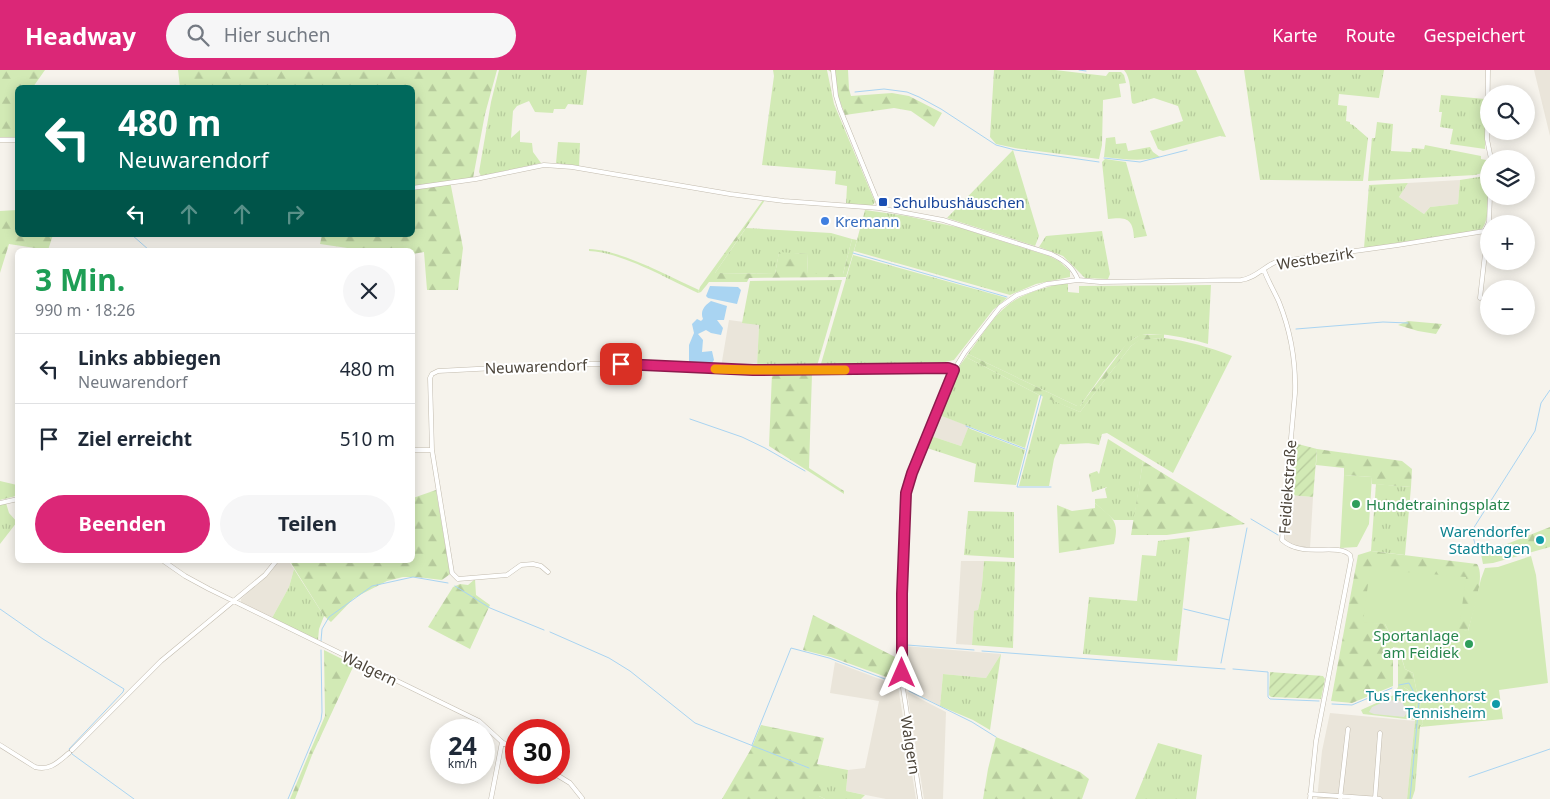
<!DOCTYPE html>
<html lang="de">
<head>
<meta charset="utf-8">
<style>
	body { margin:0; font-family:"Noto Sans",sans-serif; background:#f6f6f7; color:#1f2937; height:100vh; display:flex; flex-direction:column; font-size:19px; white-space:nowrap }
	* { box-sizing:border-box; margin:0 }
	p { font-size:16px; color:#747a83 }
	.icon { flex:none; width:28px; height:28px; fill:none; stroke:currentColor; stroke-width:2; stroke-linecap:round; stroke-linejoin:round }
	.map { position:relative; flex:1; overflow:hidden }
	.details { position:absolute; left:15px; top:178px; width:400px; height:315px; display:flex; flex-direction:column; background:#fff; border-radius:8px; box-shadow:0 2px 12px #0003 }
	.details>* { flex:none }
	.guide { position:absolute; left:15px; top:15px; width:400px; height:152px; border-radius:8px; box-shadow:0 2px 12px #0003; background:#00695c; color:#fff; overflow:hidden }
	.buttons { position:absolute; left:1480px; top:15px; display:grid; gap:10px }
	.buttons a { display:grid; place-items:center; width:55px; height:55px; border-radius:50%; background:#fff; box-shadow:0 2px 12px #0003; font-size:25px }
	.speed { position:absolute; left:430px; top:649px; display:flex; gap:10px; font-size:25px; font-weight:700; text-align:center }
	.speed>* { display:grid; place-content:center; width:65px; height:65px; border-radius:50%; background:#fff; box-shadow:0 2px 12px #0003; line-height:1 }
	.speed small { font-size:12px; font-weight:400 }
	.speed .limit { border:8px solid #d22; background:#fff; color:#111 }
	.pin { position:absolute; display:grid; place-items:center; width:42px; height:42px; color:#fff; margin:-21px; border-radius:10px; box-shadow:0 2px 8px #0006 }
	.me { position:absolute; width:55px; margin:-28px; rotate:0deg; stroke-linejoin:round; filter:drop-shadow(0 0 4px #0008) }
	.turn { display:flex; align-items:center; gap:18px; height:105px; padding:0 20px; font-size:22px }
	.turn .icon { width:65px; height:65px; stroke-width:2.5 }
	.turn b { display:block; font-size:35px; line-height:42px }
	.lanes { display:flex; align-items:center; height:48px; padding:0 20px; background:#0003; justify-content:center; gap:25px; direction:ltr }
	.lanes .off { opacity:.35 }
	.round { display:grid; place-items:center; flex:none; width:52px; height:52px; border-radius:26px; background:#f6f6f7 }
	.overview { display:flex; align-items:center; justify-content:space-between; height:85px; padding:0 20px }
	h1 { font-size:30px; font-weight:700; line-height:38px; color:#1e9e55 }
	.button { display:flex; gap:10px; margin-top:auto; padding:10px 20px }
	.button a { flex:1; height:58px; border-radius:30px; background:#db2777; color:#fff; font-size:20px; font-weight:700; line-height:58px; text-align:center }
	.button a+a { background:#f6f6f7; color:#1f2937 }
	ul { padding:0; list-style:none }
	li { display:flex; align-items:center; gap:15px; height:70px; padding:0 20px; border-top:1px solid #e0e1e3 }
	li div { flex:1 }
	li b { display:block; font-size:19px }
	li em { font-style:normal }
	header { display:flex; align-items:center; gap:30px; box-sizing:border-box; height:70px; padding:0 25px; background:#db2777; color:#fff }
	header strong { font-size:24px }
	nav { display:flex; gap:28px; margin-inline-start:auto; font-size:18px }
	.search { width:350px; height:45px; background:#f6f6f7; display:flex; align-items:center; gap:12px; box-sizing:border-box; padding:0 18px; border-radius:28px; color:#747a83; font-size:19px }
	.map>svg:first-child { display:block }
	.residential { fill:#eae5da }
	.grass { fill:url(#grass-tufts) }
	.forest { fill:url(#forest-firs) }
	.park { fill:#d2eab5 }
	.garden { fill:url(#garden-furrows) }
	.parking { fill:#e5e3e0 }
	.water { fill:#a9d4f2 }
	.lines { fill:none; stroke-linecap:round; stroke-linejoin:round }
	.stream { stroke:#a9d4f2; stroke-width:1 }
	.street-casing { stroke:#c2bbae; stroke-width:5 }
	.street { stroke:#fff; stroke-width:4 }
	.route-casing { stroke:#8e194d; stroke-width:12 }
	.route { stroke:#db2777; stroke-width:9 }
	.slow { stroke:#f59e0b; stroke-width:9 }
	.transit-dot { fill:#1a4fb4; stroke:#fff; stroke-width:2 }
	.shop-dot { fill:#3f7fe0; stroke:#fff; stroke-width:2 }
	.leisure-dot { fill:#2e9e5b; stroke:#fff; stroke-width:2 }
	.culture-dot { fill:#0f9aa8; stroke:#fff; stroke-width:2 }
	.labels { text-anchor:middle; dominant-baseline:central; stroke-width:4; stroke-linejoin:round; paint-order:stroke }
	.transit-label { font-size:15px; fill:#164399; stroke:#fff; text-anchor:start }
	.shop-label { font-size:15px; fill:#366cbe; stroke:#fff; text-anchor:start }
	.street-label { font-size:15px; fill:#4b4439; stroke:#fff }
	.leisure-label { font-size:15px; fill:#27864d; stroke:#fff; text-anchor:start }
	.culture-label { font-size:15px; fill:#0d838f; stroke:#fff; text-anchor:end }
</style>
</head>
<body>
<header>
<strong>Headway</strong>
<div class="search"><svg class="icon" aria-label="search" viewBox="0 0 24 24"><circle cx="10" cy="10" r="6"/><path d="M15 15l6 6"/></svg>Hier suchen</div>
<nav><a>Karte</a><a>Route</a><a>Gespeichert</a></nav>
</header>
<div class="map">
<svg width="1550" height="729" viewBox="0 0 1550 729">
	<defs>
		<pattern id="grass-tufts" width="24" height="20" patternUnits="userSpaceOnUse" patternTransform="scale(1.25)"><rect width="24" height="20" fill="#d2eab5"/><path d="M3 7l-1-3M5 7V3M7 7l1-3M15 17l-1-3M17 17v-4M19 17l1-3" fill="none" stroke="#b6ca9c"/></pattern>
		<pattern id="forest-firs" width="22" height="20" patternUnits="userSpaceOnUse" patternTransform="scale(1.25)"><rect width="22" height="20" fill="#d2eab5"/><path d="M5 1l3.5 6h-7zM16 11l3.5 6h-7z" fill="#b6ca9c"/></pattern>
		<pattern id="garden-furrows" width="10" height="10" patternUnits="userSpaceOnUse" patternTransform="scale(1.25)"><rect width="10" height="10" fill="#d2eab5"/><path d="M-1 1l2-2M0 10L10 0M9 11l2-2" fill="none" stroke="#b6ca9c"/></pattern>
	</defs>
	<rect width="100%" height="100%" fill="#f6f3ec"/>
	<path class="residential" d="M1534,0H1550V66Z
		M1460,110L1458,134L1430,137L1424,144L1399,127L1408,113Z
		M729,250L759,254L757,298L721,297Z
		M939,345L969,356L961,376L931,366Z
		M1289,425L1313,427L1310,478L1295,476L1290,474L1285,470Z
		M280,490H288L294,499L289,517L272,548L241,532V529L266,506Z
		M961,491H984L981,526L978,540L974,542L972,575L956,574Z
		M905,576L1001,584L986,608L943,604L940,636L906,618Z
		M835,592L898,616L916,729H886L846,721L848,700L865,698L879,631L830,623Z
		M907,622L946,642L943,729H924Z
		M1330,643L1415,651L1407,729H1317L1322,681Z"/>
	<path class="grass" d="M499,0H587L583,35L568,34L565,39H554L553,43L535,42L529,31L517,36L513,41L511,68L520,60V72L532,73L533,82L541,93L481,106L479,102L491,32Z
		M773,0H827L834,34L875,132L872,136L846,135L847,116L835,114L836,101L762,95L774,6Z
		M994,0H1055L1106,6L1109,2H1121L1124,5L1126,13L1119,14L1121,27L1103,30L1102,75L1099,89L1015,78L996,74L990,67Z
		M1124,0H1196L1226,67L1220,66L1163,81L1158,79L1150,61L1183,51L1178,36L1154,28L1134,34L1132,33C1130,22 1131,8 1124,0Z
		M1244,0H1384L1379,28L1339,24L1338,35L1347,36L1346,51L1350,52V54L1353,55L1368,68L1363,111L1260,110Z
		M1441,25L1485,29V79L1450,74L1453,59L1440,57L1442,42H1439Z
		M1377,52L1393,54L1391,81L1411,82L1412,78L1424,79L1425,75L1481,86V89L1486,90V102L1475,105L1368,111L1372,68H1375Z
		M1115,67L1116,74L1126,73L1128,81L1150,77L1153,82L1160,87C1140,92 1123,89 1104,87L1106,68Z
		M558,72L580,73L579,97L556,93Z
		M1013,80L1039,166L1035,176L947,148Z
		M1105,89L1126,92L1147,166L1134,168C1133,148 1126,147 1108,149L1102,92Z
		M1485,106L1489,111C1489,124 1490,151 1481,160L1364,178L1369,115L1408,113L1399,127L1424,144L1430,137L1458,134L1460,110Z
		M865,140L907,146L961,158L1049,186L1059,191L1070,201V207L1036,214L1010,225L854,181Z
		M746,158L831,163L852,169L843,204H807L808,184L779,183L775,204L715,203Z
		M1102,161L1110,204L1108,209L1085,208L1063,186L1039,177L1046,166Z
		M589,179C621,180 668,206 699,220L698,223C668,209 621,182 589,181Z
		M853,185L1007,228L993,240L954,290L945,292L820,297Z
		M842,210L817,296H757L759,255L742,253L750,211Z
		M1059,214H1068V222L1079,223V216L1211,215L1208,274C1191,269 1156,260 1139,266C1122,272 1092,320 1080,336H1077L968,284C984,263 999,235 1025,225C1036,220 1048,217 1059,214Z
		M1164,268C1188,271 1209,277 1232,286L1173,403L1107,363L1102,364L1099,375C1086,371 1073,375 1060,374L1054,389L1049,416H1019L1043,326L1080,342L1131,276L1139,270Z
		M966,287L1039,325L1025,378L939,345L958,298Z
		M968,358L1025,380L1016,415L974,412L976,394L927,378L931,366L961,376Z
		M1108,369L1143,391L1134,450H1114L1095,433V429L1107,428L1105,419L1107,417L1092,422L1089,404L1097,401L1099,404Z
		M1376,414L1411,417L1405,485L1371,481Z
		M6,433L9,443L17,452L0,474V434Z
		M968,441L1014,442V488L964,485Z
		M1190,467L1177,591L1083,584L1089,527L1137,531L1142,485L1156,486L1158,471Z
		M984,491L1015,492L1013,578L972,575L974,541L978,540L981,526Z
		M294,499L324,546L319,559L318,570L272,548L289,517Z
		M1001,584L990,660L973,650L940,636L943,604L986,608Z
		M1420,630L1423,654L1420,657L1415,720L1412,729H1407L1417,631Z
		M1158,673L1202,685L1196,729H1135Z
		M817,694L848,700L846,721L865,725L861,729H825L819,726Z"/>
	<path class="forest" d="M0,0H45L33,17L18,18L17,67H0Z
		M178,0H497L485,44L473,108L450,111L463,178L458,220H427L424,182L413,184L412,180H361L320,174L322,165H412V18L180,17Z
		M828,0H848L849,19L851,26L892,23L909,26L942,43L934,57L911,41L894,38L845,45L838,26L835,5Z
		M763,130H765L715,203L775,204L779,182L808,184L807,204H843L852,169L857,170L846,207L749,208L747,212H709L701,222L698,223L700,217Z
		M17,140L18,165H53L48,180L9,174L0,203V141Z
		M1408,251L1442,254L1436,264L1418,261L1398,255Z
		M1164,264V268L1140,270L1131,276L1080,342L1039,325L966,287L968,284L1077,336H1080L1127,273L1140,265Z
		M772,303L812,304L809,398L844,421V424L769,376Z
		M1317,379L1402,391L1412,399L1411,417L1372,414V407L1344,405V398L1316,395Z
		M1143,391L1245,454L1167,465H1131Z
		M0,411L17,415L16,426L0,430Z
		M436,420L450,504L442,510L417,507H403L387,511L354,528L331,552L324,546L291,493L296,490H412L413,428Z
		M1095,433C1112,448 1120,450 1114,474L1059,483L1057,435L1072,441L1095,438Z
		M1550,457V477L1493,493L1483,494L1481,484Z
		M1371,481L1477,494C1486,506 1472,546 1468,561L1363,552L1385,554L1393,570V616L1352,633L1331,631L1358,485Z
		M475,509L476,525L490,535L470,579L428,557L453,517L460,514L468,515Z
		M813,545L899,589L900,612L831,587L803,580Z
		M1398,577L1405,599L1413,603L1417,623L1415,625L1404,617H1398Z
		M324,580L354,595L312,685L295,729H290L325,646Z
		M761,655L824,668L817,694L827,704L819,726L825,729H722L751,679Z
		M996,667L1080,702L1089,709L1082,729H983L988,699Z"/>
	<path class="park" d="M1344,405L1372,407L1369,454L1357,477L1340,478Z
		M1531,486L1536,505L1548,613L1499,620L1503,649L1420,657L1423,654L1420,630L1417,632L1415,650L1363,644L1361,640L1394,625L1398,617H1404L1414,625L1417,623L1413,603L1405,599L1399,578L1393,577V570L1385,554L1363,552L1370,499L1466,507L1459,559L1468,561L1481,509L1485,498L1498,497Z"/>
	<path class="garden" d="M1294,373L1317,379L1313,427L1289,425Z
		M1270,602L1323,606L1325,609L1321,629L1271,627L1269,625Z"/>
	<path class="parking" d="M1388,630L1402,631L1407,643L1404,647L1374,644L1369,642L1372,637Z"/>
	<path class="water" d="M710,216L738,217L741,220L737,234L708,228L706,226Z
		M711,231L727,236L724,250H717L723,258L721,265L711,263L706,260L698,264L703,270L702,282L712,281L714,290L712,293L704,294L689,292V275L694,263L692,254L697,249L701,251L703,249C700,241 704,236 711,231Z"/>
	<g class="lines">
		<path class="stream" d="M1079,0L1086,1
			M855,22L884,19L907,22L919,27L941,39L996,75L1015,80L1099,92
			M1104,88L1140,92L1187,80
			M132,165L149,180
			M853,183L1007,227
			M1296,259L1383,252L1408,253
			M1041,325L1017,417H1051
			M690,349L742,367L765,378L805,401
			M966,356L1025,379
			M1251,449L1278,465
			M1477,481L1472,463L1473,459L1535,361L1541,333L1550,320
			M455,516L490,538L544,560
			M0,539L43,569L124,619L123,622L69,679L72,684L134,729
			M1184,539L1229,550
			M550,562L609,588L630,601L695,653L809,698
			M321,571L322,559L329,547L372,516L413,507L448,513
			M907,575L974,580
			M982,581L1225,599
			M1221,593L1247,458
			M1233,599L1268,602V627L1270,629L1319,631
			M1399,615L1409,613L1419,632L1410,729
			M909,621L972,652L996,667
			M1332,634L1352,635L1392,618
			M752,675L791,578L829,588L893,612
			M1469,707L1550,679
			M288,729L321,650L322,642L321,580"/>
		<defs>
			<path id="street" d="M833,0L836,26L840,39L878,132L879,138
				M1488,0L1487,69L1491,89
				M0,70H18
				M412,118L476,109L544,95L572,97L730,124L784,131L879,138L943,150L1051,184C1064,190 1073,197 1078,210
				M1264,200C1268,211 1274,221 1279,232C1291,262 1296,291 1295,323L1282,470C1303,489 1337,472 1350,485L1351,490L1316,671L1310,729
				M1480,228L1487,166L1485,161L1489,152L1490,126
				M412,380H432
				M0,433L18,429
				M162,490L185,506L209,519L479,651L502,672L516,681
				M548,502L541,496L533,494L521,495L507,505L458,509L452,503L432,380L430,308L432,304L438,301L571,294H621L753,300L949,298L954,300
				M0,675L35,697C50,701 58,692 69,683
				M72,680L161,591L265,505L277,490
				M552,702L570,713L582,728
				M1310,724L1380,729
				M491,729L502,672
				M920,729L903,618V473L905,429L909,413L954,300L965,282L1000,237L1017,225L1047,214L1078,210L1100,212L1241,210C1256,208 1263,197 1276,192L1398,175L1485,161
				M1340,729L1348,659
				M1375,729L1380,663"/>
		</defs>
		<use href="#street" class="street-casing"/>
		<use href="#street" class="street"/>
	</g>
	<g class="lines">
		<defs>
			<path id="route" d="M621,294L753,300L948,298L954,300L912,403L906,423L902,524V603"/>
		</defs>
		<use href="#route" class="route-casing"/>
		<use href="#route" class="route"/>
		<path class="slow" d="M715,299L753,300H845"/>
	</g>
	<rect class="transit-dot" x="878" y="127" width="10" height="10" rx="2.5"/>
	<circle class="shop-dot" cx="825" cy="151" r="5"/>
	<g class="leisure-dot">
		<circle cx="1356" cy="434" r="5"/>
		<circle cx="1469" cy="574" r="5"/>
	</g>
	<g class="culture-dot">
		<circle cx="1540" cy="470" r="5"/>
		<circle cx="1496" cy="634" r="5"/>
	</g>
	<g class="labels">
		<g class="transit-label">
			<text x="893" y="132">Schulbushäuschen</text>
		</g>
		<g class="shop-label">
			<text x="835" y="151">Kremann</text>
		</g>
		<g class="street-label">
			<text transform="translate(1315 188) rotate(-9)">Westbezirk</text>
			<text transform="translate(536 296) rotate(-2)">Neuwarendorf</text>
			<text transform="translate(1287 417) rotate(-86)">Feidiekstraße</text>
			<text transform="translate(370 598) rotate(26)">Walgern</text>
			<text transform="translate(911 675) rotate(81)">Walgern</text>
		</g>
		<g class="leisure-label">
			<text x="1366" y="434">Hundetrainingsplatz</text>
			<text x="1459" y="565" text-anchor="end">Sportanlage<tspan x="1459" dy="17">am Feidiek</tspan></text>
		</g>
		<g class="culture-label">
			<text x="1530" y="461">Warendorfer<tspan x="1530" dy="17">Stadthagen</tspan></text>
			<text x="1486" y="625">Tus Freckenhorst<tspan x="1486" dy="17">Tennisheim</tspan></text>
		</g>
	</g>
</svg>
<div class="buttons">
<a><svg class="icon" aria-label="search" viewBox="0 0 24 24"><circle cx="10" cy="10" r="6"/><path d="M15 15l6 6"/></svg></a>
<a><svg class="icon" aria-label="layers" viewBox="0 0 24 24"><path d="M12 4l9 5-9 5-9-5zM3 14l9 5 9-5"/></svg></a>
<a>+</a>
<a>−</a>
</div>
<div class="speed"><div>24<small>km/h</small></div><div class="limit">30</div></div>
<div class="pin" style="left:621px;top:294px;background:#d93025"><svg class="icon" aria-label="arrive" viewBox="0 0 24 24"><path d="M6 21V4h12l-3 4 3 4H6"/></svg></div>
<svg class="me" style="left:902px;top:603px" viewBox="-20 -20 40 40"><path d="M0-17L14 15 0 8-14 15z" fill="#db2777" stroke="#fff" stroke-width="4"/></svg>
<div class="guide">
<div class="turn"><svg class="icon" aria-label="left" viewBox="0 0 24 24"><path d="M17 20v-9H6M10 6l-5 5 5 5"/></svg><div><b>480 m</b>Neuwarendorf</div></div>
<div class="lanes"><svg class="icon" aria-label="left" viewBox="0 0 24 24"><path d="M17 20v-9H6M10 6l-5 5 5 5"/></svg><svg class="icon off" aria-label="ahead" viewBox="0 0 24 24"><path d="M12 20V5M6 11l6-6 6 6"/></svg><svg class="icon off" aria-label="ahead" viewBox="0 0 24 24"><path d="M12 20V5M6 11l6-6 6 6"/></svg><svg class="icon off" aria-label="right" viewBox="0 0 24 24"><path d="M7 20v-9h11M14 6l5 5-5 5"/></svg></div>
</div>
<section class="details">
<div class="overview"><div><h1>3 Min.</h1><p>990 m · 18:26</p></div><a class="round"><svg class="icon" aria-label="close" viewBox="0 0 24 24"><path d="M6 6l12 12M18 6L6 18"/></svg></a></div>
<ul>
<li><svg class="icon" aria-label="left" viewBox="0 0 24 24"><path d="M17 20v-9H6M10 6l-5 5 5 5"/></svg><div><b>Links abbiegen</b><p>Neuwarendorf</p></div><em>480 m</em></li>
<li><svg class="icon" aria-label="arrive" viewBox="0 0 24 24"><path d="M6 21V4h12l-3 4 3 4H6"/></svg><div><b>Ziel erreicht</b></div><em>510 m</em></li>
</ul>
<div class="button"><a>Beenden</a><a>Teilen</a></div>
</section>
</div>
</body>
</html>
